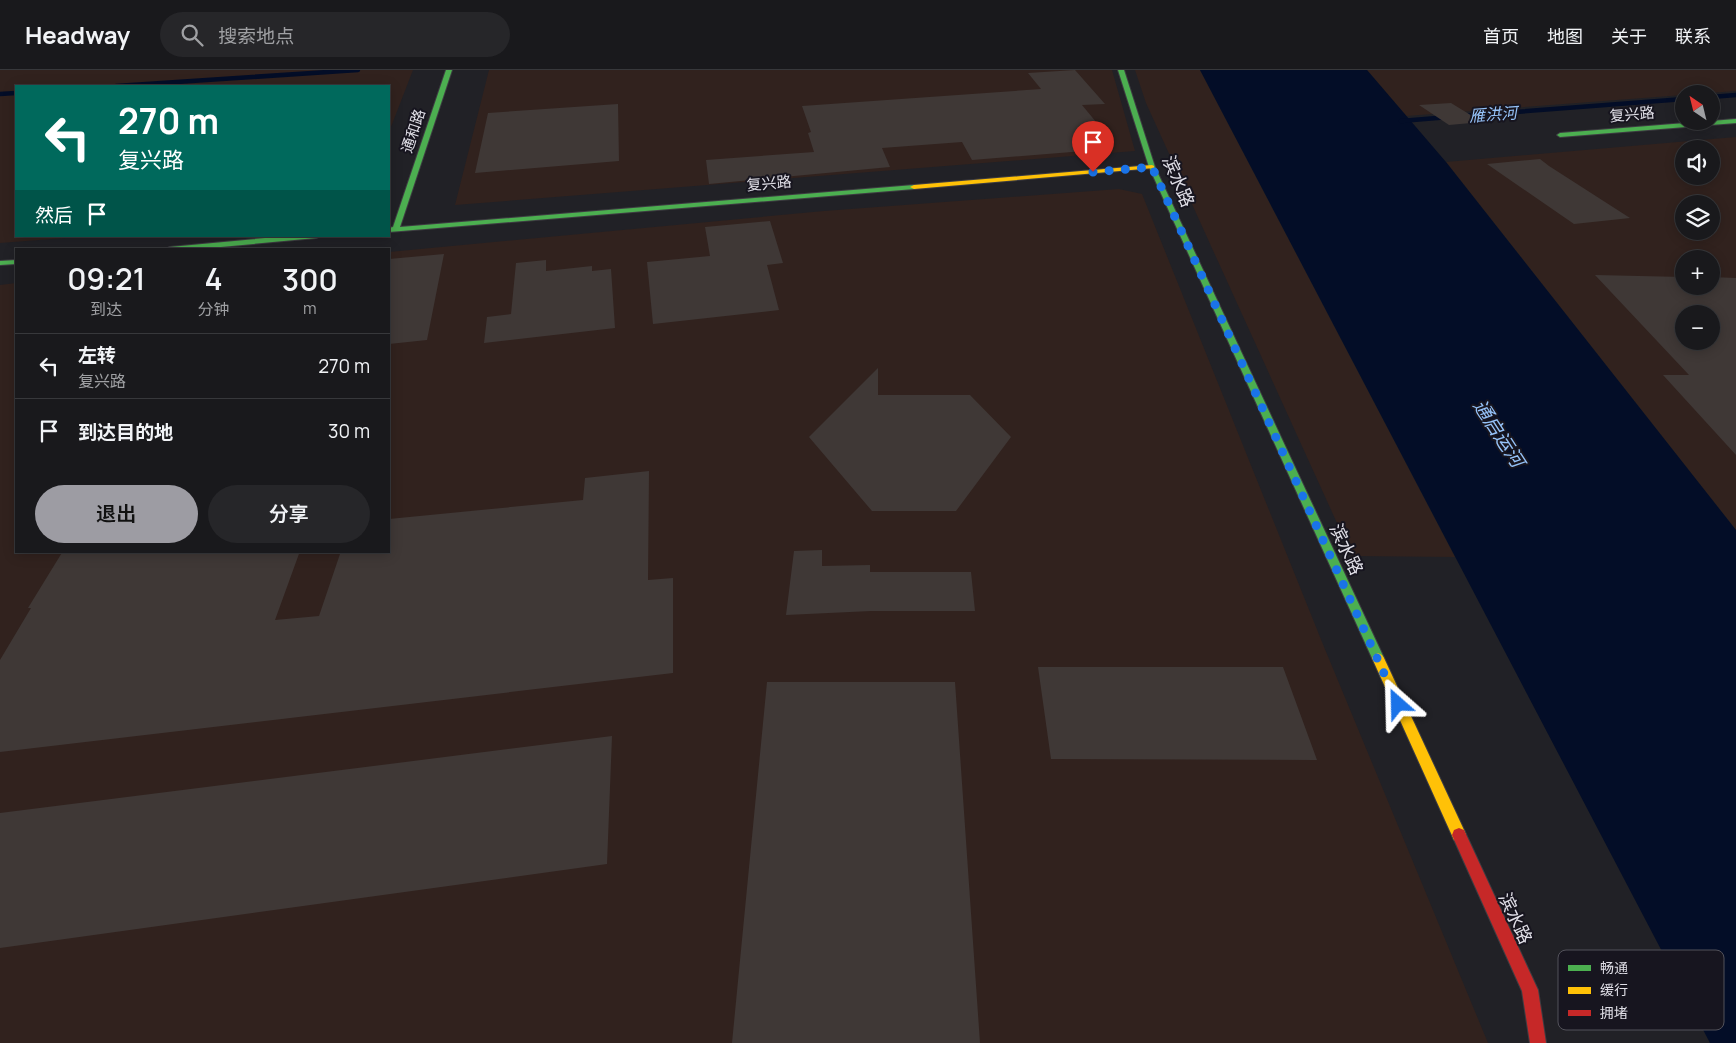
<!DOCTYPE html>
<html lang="zh">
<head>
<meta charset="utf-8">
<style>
	body { margin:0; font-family:Manrope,"Noto Sans SC",sans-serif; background:#262629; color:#f1f3f6; height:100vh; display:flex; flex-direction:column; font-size:19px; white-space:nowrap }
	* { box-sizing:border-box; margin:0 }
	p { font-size:16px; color:#9fa0a3 }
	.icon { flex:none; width:28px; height:28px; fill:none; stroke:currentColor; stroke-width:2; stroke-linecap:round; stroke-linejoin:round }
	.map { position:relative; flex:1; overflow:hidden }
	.details { position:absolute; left:15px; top:178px; width:375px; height:305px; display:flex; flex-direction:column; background:#19191c; border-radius:0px; box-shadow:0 2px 12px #0003,0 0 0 1px #37383b }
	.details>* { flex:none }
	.top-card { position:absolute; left:15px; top:15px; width:375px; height:152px; border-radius:0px; box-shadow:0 2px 12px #0003,0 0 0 1px #37383b; background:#00695c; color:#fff; overflow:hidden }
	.needle { width:32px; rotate:325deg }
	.buttons { position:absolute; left:1675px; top:15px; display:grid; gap:10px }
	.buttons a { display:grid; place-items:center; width:45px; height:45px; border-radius:50%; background:#19191c; box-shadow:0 2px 12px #0003,0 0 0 1px #37383b; font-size:25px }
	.pin { position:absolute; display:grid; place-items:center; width:42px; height:42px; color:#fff; margin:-51px -21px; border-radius:50% 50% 50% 0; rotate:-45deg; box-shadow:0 0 5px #0007 }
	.pin .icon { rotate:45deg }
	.me { position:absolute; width:55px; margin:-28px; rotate:335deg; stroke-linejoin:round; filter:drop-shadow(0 0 4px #0008) }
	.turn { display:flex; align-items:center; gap:18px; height:105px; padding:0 20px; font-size:22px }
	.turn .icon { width:65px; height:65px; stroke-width:2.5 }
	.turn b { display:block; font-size:35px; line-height:42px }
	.then { display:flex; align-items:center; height:48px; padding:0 20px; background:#0003; gap:10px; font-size:19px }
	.eta { display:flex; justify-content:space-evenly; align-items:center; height:85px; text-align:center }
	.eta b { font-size:30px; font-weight:600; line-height:35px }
	.button { display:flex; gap:10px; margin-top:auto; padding:10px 20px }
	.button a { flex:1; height:58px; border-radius:30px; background:#9d9ca3; color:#111; font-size:20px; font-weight:600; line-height:58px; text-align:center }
	.button a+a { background:#262629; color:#f1f3f6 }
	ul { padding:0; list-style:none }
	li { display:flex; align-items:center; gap:15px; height:65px; padding:0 20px; border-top:1px solid #37383b }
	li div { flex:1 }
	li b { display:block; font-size:19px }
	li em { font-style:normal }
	header { display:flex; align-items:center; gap:30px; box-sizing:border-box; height:70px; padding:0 25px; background:#19191c; border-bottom:1px solid #37383b }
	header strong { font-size:24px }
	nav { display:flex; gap:28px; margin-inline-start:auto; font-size:18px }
	.search { width:350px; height:45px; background:#262629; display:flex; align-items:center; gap:12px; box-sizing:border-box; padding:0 18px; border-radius:28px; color:#9fa0a3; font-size:19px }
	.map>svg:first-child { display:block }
	.industrial { fill:#31221e; fill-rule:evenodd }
	.water { fill:#030d27 }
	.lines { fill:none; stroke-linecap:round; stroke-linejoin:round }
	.stream { stroke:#030d27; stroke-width:4.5 }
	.building { fill:#3f3836; fill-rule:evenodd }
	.fast-casing { stroke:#3e3d42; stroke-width:2 }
	.slow-casing { stroke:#3e3d42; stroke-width:2 }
	.jam-casing { stroke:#3e3d42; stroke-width:2 }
	.fast { fill:#4caf50; fill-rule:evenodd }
	.slow { fill:#ffc107; fill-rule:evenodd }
	.jam { fill:#c62828; fill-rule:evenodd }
	.route { stroke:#1a73e8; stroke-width:9; stroke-dasharray:0 16.2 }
	.labels { text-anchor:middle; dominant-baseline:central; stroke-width:4; stroke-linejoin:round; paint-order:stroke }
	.far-street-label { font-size:15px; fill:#e0dfe7; stroke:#17151f }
	.far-water-label { font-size:16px; font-style:italic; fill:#95c2f8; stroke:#17151f }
	.street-label { font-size:18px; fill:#e0dfe7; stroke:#17151f }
	.water-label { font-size:19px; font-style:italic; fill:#95c2f8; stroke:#17151f }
	.key { fill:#17151f; stroke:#53525b; stroke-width:1 }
	.key-label { font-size:14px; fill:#e0dfe7 }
</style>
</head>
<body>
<header>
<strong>Headway</strong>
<div class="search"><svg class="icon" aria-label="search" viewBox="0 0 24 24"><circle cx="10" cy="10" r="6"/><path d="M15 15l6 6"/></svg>搜索地点</div>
<nav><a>首页</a><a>地图</a><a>关于</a><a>联系</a></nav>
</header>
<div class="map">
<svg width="1736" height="973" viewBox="0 0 1736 973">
	<rect width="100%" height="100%" fill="#212126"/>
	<path class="industrial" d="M0,0H413L389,62V16H16V166H91L0,173Z
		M489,0H1112L1135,81L455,135Z
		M1135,0H1200L1455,487L1352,486L1146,33Z
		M1367,0H1736V21L1406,46Z
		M1736,67V460L1446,92ZM1684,79H1711V106H1684ZM1684,134H1711V161H1684ZM1684,189H1711V216H1684ZM1684,244H1711V271H1684Z
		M1119,119L1142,124L1322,572L1488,973H0V215L16,213V481H389V182L824,141Z"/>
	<path class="water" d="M1200,0H1367L1446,92L1736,460V973H1710Z"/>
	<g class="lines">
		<path class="stream" d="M116,16L358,0
			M0,24L16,23
			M1711,27L1736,25
			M1463,46L1684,29
			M1401,51L1449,47"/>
	</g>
	<path class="building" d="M1075,0L1105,34L1082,35L1111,70L1103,71L1109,79L972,90L962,72L882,78L890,97L709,114L706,90L814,82L808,63L811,62L802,36L1041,19L1028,3Z
		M1451,33L1482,52L1449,55L1419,35Z
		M618,34L619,91L475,103L488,43Z
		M1540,89L1549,96L1630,148L1574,154L1487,94Z
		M770,151L783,193L767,195L779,240L653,254L647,192L710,186L705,157Z
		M444,184L427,270L389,274V189Z
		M546,190V201L592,196V201L611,199L615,258L484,273L487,247L511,244L516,193Z
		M1595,205L1684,207V216H1711V207L1736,208V385L1663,305H1689ZM1684,244H1711V271H1684Z
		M878,298V325H970L1011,367L956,441H872L809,367Z
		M649,401L648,510L673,508V603L0,682V590L31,538H28L63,481H300L275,550L319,546L341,481H389V449L583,430L585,408Z
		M822,480V496L870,495V502H971L975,541H871L786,545L794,481Z
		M1038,597H1283L1317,690L1051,689Z
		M767,612H955L980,973H732Z
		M612,666L607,794L0,878V743Z"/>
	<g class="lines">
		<defs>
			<path id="fast" d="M446,0H452L400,157L914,115L918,117L914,119L389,162V158L393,157Z
				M1118,0H1124L1155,97L1384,588L1382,591L1378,593L1374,591L1372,588L1149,97Z
				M1736,49V53L1560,67L1557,65L1560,63Z
				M287,166H320L316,168L199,179H166L170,177Z
				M16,190V194L0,195V191Z"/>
			<path id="slow" d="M1152,95L1154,96V98L914,119L910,117L914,115Z
				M1378,583L1382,585L1384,588L1464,760L1466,765L1464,770L1459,772L1454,770L1372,588L1374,585Z"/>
			<path id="jam" d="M1459,758L1464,760L1538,920L1546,973H1530L1522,921L1452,765L1454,760Z"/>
		</defs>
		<use href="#fast" class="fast-casing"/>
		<use href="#slow" class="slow-casing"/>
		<use href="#jam" class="jam-casing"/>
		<use href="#fast" class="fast"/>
		<use href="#slow" class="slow"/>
		<use href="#jam" class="jam"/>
	</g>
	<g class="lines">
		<path class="route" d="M1093,102L1152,97L1398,634"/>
	</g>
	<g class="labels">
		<g class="far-street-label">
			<text transform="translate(1632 44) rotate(-5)">复兴路</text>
			<text transform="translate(413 61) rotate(-72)">通和路</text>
			<text transform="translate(769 113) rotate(-5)">复兴路</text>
		</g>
		<g class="far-water-label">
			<text transform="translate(1493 44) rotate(-4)">雁洪河</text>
		</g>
		<g class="street-label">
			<text transform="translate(1179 111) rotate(67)">滨水路</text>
			<text transform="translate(1347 479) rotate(65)">滨水路</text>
			<text transform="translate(1516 848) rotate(65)">滨水路</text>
		</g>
		<g class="water-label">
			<text transform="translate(1499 363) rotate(57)">通启运河</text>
		</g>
	</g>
	<rect x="1558" y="880" width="166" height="80" rx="8" class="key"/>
	<rect x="1568" y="895" width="23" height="6" fill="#4caf50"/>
	<rect x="1568" y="917" width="23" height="7" fill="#ffc107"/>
	<rect x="1568" y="940" width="23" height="6" fill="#c62828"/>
	<g class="key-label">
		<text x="1600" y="903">畅通</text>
		<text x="1600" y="925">缓行</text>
		<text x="1600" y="948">拥堵</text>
	</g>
</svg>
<div class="buttons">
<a><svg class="needle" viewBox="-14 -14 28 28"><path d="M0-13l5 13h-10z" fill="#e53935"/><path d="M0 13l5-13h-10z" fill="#9fa0a3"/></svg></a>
<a><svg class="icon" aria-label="sound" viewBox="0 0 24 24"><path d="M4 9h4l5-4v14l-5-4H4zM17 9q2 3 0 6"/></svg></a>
<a><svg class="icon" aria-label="layers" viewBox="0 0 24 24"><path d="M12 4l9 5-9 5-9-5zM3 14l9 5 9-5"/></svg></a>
<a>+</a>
<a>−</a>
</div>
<div class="pin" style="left:1093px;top:102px;background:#d93025"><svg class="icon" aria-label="arrive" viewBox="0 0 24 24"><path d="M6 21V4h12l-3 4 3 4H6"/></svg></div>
<svg class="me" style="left:1398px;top:634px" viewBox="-20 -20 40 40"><path d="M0-17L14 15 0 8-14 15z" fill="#1a73e8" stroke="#fff" stroke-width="4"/></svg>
<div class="top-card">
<div class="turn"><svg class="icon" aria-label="left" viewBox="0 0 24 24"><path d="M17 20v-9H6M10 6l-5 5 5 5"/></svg><div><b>270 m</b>复兴路</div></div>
<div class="then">然后<svg class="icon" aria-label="arrive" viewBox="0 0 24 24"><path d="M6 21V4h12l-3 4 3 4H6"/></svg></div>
</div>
<section class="details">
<div class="eta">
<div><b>09:21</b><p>到达</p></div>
<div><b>4</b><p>分钟</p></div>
<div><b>300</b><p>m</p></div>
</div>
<ul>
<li><svg class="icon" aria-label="left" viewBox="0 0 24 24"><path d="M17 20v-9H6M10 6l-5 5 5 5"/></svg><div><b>左转</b><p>复兴路</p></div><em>270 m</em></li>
<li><svg class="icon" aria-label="arrive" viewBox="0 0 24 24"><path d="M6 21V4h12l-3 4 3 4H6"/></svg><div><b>到达目的地</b></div><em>30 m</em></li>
</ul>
<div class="button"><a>退出</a><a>分享</a></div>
</section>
</div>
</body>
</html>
